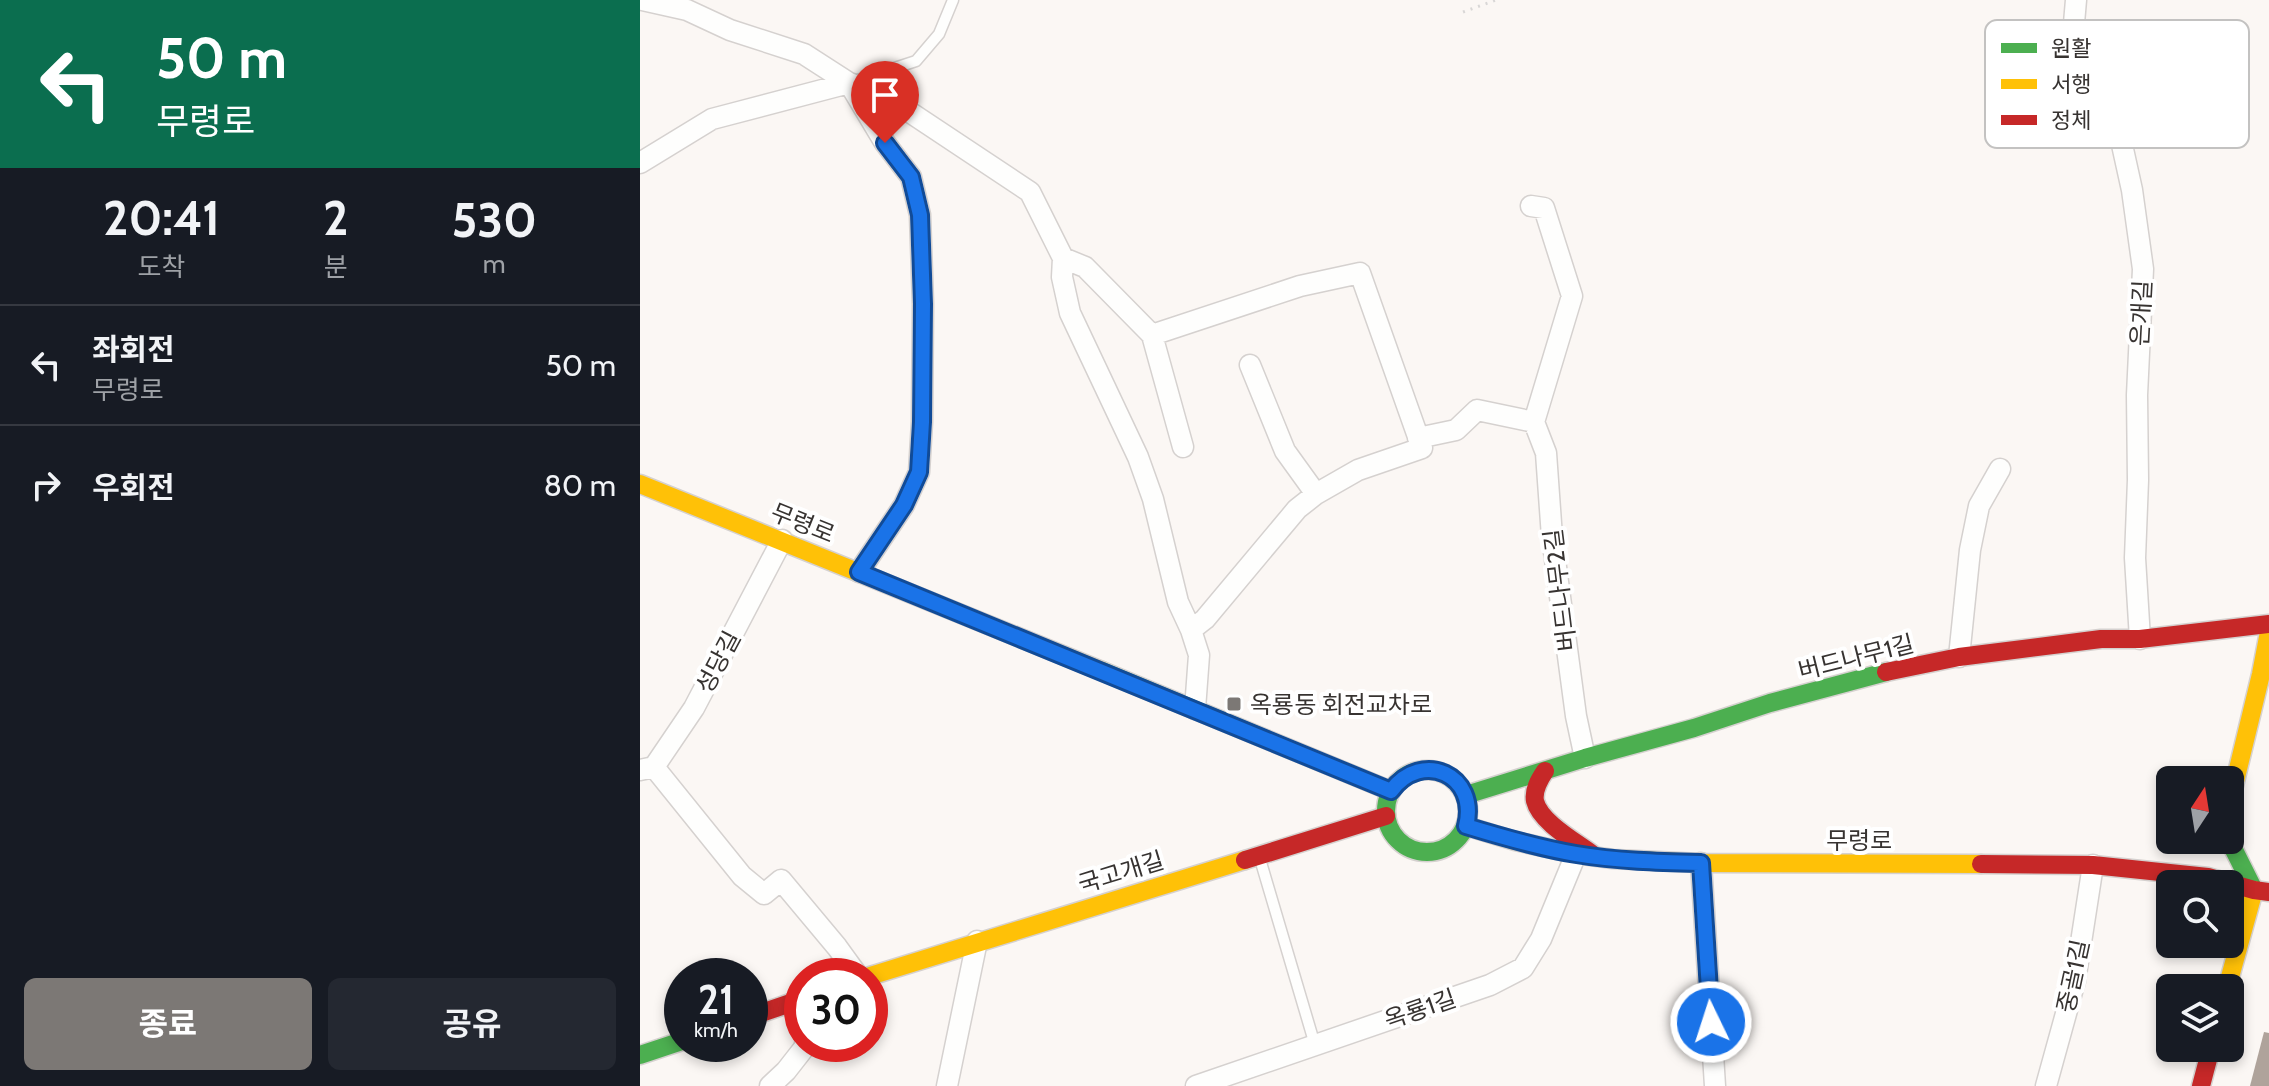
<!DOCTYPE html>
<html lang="ko">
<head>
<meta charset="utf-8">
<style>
	body { margin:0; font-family:Cabin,"Noto Sans KR",sans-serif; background:#242831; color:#f1f3f6; height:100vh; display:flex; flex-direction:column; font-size:30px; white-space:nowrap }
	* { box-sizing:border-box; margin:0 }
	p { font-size:26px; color:#9ea1a6 }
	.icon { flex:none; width:44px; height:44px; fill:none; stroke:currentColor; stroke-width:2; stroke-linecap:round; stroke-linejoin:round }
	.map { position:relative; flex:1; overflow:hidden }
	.details { display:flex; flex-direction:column; background:#171b24; width:640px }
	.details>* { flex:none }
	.top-card { background:#0b6e4f; color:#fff; overflow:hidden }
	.needle { width:52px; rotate:12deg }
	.fabs { position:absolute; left:1516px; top:766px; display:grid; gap:16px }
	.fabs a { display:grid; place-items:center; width:88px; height:88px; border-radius:12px; background:#171b24; box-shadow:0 4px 12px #0003; font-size:40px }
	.speed { position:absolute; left:24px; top:958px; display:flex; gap:16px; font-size:40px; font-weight:700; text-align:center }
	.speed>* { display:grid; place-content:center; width:104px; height:104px; border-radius:50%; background:#171b24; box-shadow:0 4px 12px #0003; line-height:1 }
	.speed small { font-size:20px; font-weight:400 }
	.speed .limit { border:12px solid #d22; background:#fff; color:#111 }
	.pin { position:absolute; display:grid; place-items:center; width:68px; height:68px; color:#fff; margin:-82px -34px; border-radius:50% 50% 50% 0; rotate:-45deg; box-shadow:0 0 8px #0007 }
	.pin .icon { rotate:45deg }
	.me { position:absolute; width:88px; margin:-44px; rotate:356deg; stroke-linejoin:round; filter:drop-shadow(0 0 6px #0008) }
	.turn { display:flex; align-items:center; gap:28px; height:168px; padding:0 24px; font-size:36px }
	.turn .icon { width:104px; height:104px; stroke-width:2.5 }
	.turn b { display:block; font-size:56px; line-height:68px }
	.eta { display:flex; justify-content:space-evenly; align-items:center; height:136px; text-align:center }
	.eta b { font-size:48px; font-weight:700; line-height:56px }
	.action { display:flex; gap:16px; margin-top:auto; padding:16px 24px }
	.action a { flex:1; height:92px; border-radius:12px; background:#7c7875; color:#fff; font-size:32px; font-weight:700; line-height:92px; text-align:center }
	.action a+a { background:#242831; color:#f1f3f6 }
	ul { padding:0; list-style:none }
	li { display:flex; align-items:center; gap:24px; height:120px; padding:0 24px; border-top:2px solid #363941 }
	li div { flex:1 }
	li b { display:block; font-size:30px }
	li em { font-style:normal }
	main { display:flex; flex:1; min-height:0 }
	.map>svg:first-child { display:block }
	.building { fill:#afa39b }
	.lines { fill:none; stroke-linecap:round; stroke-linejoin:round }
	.lane-casing { stroke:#d5d1cf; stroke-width:13 }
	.street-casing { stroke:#d5d1cf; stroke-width:23 }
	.fast-casing { stroke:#d5d1cf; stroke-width:21 }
	.slow-casing { stroke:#d5d1cf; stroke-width:21 }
	.jam-casing { stroke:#d5d1cf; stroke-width:21 }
	.path { stroke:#d9d7d6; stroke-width:3; stroke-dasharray:2 6; stroke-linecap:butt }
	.lane { stroke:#fefefd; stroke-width:10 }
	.street { stroke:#fefefd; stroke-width:20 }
	.fast { stroke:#4caf50; stroke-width:18 }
	.slow { stroke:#ffc107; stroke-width:18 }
	.jam { stroke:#c62828; stroke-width:18 }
	.route-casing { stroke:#114b97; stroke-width:20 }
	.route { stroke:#1a73e8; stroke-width:14 }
	.poi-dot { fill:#7c7875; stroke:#fff; stroke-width:3 }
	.labels { text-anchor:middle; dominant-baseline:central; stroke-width:8; stroke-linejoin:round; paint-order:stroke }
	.street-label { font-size:24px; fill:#373331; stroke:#fff }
	.poi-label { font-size:24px; fill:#373331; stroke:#fff; text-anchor:start }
	.key { fill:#fff; stroke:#c3c2c1; stroke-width:2 }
	.key-label { font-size:22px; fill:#373331 }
</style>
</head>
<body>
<main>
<section class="details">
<div class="top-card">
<div class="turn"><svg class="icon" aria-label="left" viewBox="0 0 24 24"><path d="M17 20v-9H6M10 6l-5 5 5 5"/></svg><div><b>50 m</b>무령로</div></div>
</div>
<div class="eta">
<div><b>20:41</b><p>도착</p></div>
<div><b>2</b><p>분</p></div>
<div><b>530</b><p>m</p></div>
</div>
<ul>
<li><svg class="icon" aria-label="left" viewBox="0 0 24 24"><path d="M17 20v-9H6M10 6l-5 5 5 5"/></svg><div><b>좌회전</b><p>무령로</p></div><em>50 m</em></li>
<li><svg class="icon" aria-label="right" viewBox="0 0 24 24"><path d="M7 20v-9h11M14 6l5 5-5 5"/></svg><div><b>우회전</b></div><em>80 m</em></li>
</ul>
<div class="action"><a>종료</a><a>공유</a></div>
</section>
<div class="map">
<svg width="1629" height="1086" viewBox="0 0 1629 1086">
	<rect width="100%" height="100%" fill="#fbf7f4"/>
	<path class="building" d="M1624,1032L1629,1033V1086H1610Z"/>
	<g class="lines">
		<defs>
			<path id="lane" d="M215,81L276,61L299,34L313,0
				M620,859L675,1045"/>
			<path id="street" d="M2,0L47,10L90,30L164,54L209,83L244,95L390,192L423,258L422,277L430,313L498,457L513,499L538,602L551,630L565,619L657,509L676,494
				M1436,0L1433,35L1475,113L1492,190L1503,269L1497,395L1498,480L1495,558L1500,639
				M209,83L245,143L271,177L280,215L283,304L282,422L279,472L264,505L219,572
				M0,163L72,119L209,83
				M423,258L445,267L512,335L543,447
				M512,335L660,286L720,273L782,448L718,470L676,494L645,451L610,365
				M894,422L906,453L912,537L936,716L945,758
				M778,438L816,430L837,410L894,422L932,296L904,208L891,206
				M551,630L559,655L555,709
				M1319,657L1330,550L1339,506L1360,469
				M14,767L102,876L124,894L141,880L197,947L218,976
				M0,770L14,767L54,708L142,540
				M1061,863L1075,1086
				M130,1086L146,1071L164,1048L165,1044
				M307,1086L337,941
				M556,1086L850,985L883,968L901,939L936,854
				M1406,1086L1435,981L1453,865"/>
			<path id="fast" d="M462,671L751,791
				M746 811a41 41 0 1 1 82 0a41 41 0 1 1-82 0Z
				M826,795L945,758L1054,728L1130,703L1246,672
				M1589,840L1614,890
				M0,1055L42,1041"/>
			<path id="slow" d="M0,484L462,671
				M1590,802L1621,674L1629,632
				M826,826L875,841L936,854L973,859L1061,863L1341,864
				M230,976L605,860
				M1587,988L1614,890"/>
			<path id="jam" d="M1246,672L1319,657L1461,639H1500L1629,624
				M905,771C899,780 893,790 895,801C900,822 936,842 952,854
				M605,860L746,816
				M1341,864L1453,865L1568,877L1614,890L1629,892
				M110,1017L162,999
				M1561,1086L1571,1048"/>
		</defs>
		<use href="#lane" class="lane-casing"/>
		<use href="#street" class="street-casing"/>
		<use href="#fast" class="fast-casing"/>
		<use href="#slow" class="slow-casing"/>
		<use href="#jam" class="jam-casing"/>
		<path class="path" d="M823,12L856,0"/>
		<use href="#lane" class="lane"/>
		<use href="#street" class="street"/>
		<use href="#fast" class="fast"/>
		<use href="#slow" class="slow"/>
		<use href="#jam" class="jam"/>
	</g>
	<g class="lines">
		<defs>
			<path id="route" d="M245,143L271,177L280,215L283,304L282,422L279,472L264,505L219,572L751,791C782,749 839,775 826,826C862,837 899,848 936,854C977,861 1020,862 1061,863L1071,1022"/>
		</defs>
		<use href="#route" class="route-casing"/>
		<use href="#route" class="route"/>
	</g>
	<rect class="poi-dot" x="586" y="696" width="16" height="16" rx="4"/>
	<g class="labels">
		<g class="street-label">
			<text transform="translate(1501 313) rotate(-87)">은개길</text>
			<text transform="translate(163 523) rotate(22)">무령로</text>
			<text transform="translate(920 590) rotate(-97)">버드나무2길</text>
			<text transform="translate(1216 657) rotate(-14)">버드나무1길</text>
			<text transform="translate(78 662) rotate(-62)">성당길</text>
			<text x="1219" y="840">무령로</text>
			<text transform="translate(481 872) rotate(-17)">국고개길</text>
			<text transform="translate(1433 976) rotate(-78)">중골1길</text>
			<text transform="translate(780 1009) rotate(-19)">옥룡1길</text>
		</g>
		<g class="poi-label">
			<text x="610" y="704">옥룡동 회전교차로</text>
		</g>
	</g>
	<rect x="1345" y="20" width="264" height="128" rx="12" class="key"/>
	<rect x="1361" y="43" width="36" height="10" fill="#4caf50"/>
	<rect x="1361" y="79" width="36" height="10" fill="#ffc107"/>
	<rect x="1361" y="115" width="36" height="10" fill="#c62828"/>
	<g class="key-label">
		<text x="1411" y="56">원활</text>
		<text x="1411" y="92">서행</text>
		<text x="1411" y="128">정체</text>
	</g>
</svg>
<div class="fabs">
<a><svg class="needle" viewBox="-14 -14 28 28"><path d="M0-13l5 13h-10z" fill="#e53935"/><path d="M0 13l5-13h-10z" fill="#9ea1a6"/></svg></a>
<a><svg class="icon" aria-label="search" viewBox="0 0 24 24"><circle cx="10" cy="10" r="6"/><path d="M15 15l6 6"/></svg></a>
<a><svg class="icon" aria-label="layers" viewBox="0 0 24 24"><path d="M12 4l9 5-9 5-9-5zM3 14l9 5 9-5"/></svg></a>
</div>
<div class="speed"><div>21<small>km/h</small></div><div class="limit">30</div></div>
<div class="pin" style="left:245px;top:143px;background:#d93025"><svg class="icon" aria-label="arrive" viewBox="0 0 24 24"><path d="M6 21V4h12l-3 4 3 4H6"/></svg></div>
<svg class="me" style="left:1071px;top:1022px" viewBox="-20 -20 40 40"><circle r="17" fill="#1a73e8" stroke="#fff" stroke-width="3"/><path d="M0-11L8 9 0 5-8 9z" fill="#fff"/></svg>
</div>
</main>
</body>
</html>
